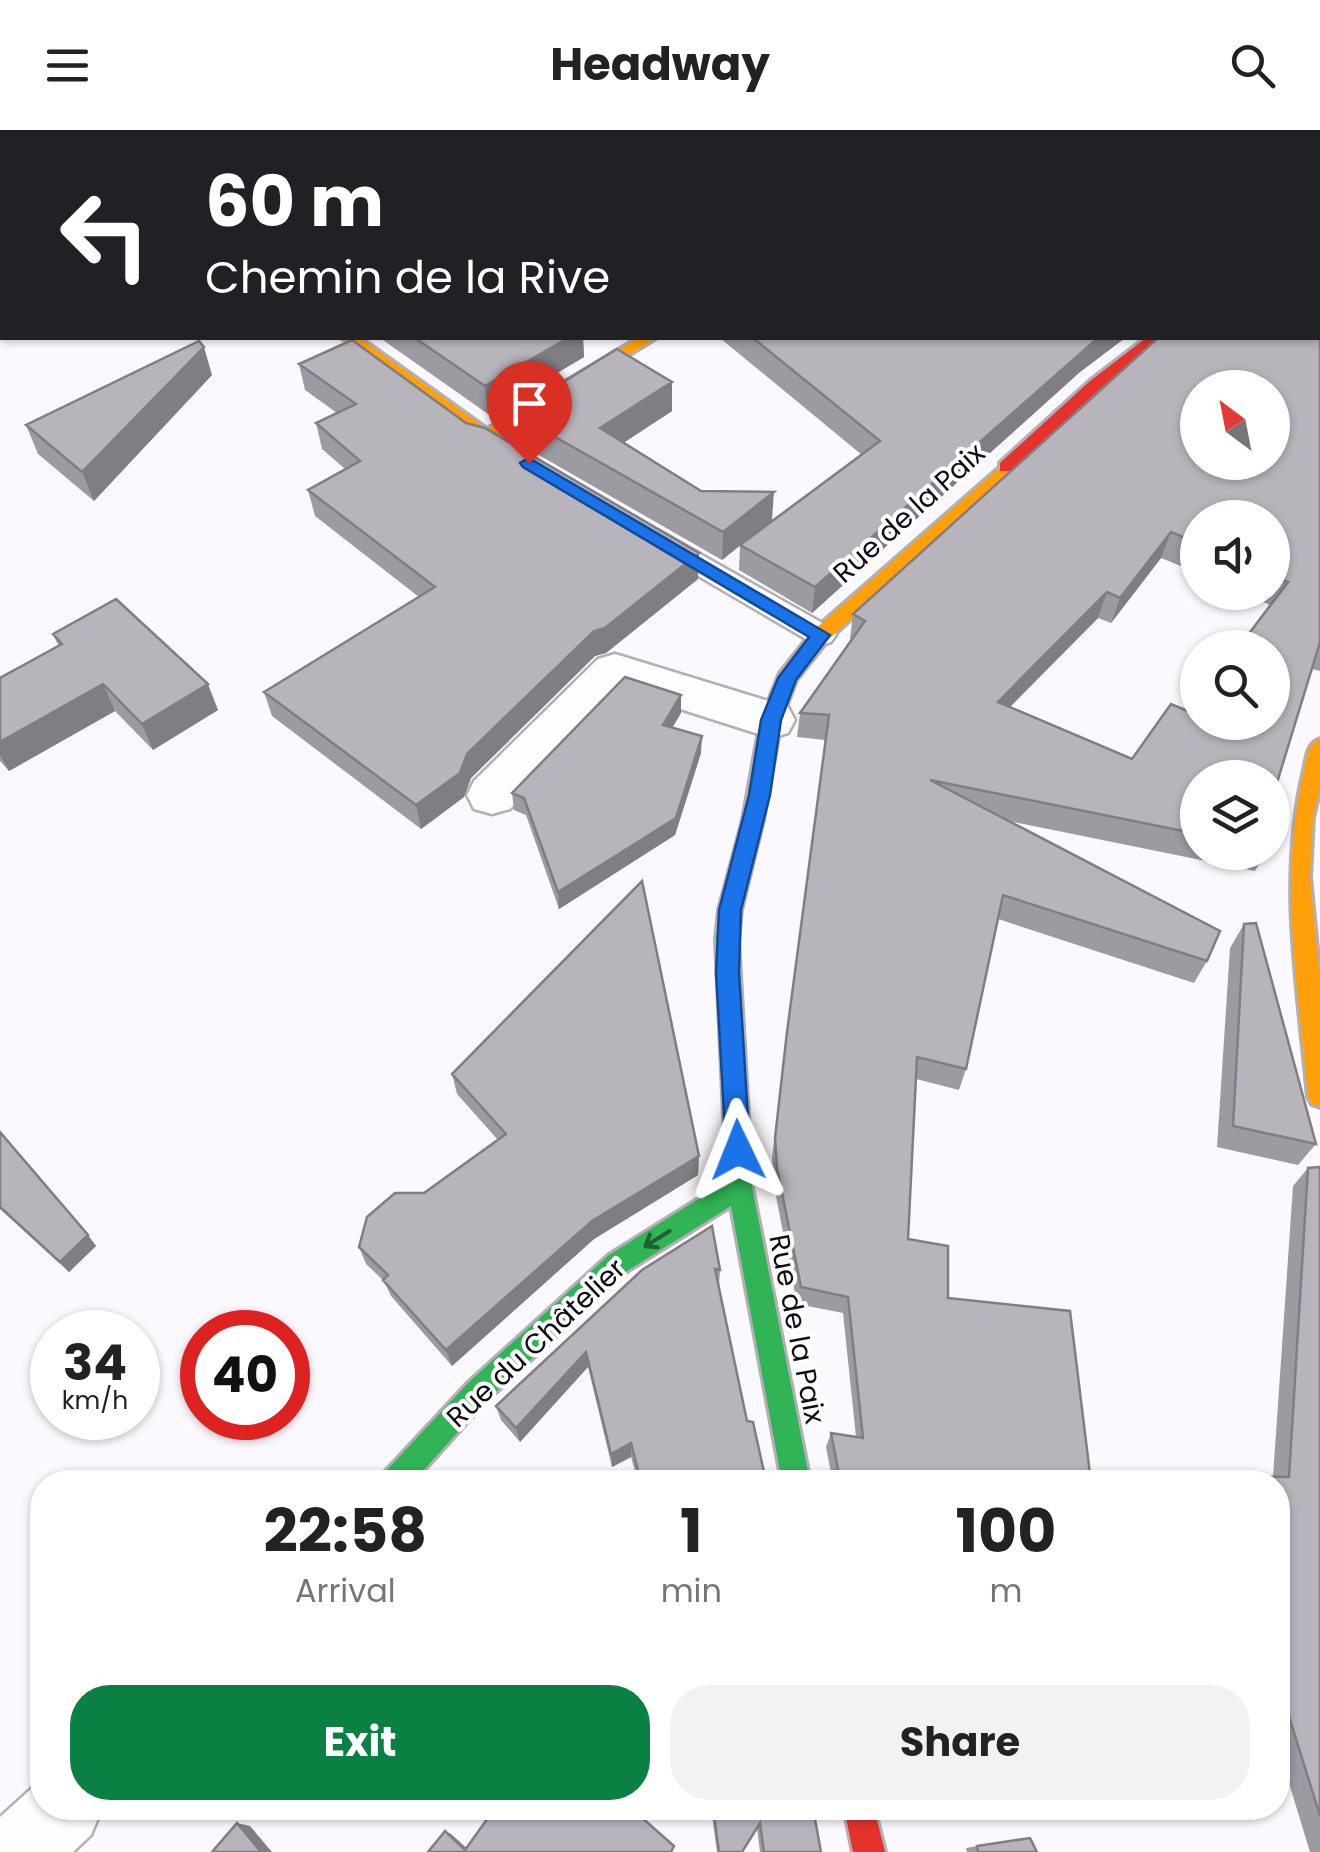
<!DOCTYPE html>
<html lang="en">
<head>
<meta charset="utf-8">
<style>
	body { margin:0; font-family:Poppins,sans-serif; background:#f2f2f2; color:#222; height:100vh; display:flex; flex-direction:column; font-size:38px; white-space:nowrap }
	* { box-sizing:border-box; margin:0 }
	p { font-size:32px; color:#767676 }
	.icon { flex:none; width:55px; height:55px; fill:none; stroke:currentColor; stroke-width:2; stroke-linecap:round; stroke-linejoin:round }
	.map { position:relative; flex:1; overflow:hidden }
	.drawer { position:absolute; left:30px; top:1340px; width:1260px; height:350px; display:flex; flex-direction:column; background:#fff; border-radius:40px; box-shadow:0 2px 8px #0004 }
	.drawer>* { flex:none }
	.guide { position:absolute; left:0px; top:0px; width:1320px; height:210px; box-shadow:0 2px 8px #0004; background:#202124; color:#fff; overflow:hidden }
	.needle { width:65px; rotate:328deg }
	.fabs { position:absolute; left:1180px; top:240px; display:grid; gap:20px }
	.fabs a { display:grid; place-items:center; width:110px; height:110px; border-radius:50%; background:#fff; box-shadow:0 2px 8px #0004; font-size:50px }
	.speed { position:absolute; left:30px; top:1180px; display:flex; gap:20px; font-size:50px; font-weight:700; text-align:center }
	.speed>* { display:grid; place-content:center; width:130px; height:130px; border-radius:50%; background:#fff; box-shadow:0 2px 8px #0004; line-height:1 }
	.speed small { font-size:25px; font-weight:400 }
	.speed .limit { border:15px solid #d22; background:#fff; color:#111 }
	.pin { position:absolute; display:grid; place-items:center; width:85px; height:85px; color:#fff; margin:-102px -42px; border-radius:50% 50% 50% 0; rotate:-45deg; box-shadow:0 0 10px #0007 }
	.pin .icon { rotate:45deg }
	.me { position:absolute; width:110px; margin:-55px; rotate:358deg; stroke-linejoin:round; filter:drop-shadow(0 0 8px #0008) }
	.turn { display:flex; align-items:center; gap:35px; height:210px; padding:0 40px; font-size:45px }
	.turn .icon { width:130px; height:130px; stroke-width:2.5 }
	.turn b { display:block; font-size:70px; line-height:85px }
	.eta { display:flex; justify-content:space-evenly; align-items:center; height:170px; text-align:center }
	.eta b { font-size:60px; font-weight:700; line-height:70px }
	.primary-button { display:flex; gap:20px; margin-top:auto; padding:20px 40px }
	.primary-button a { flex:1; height:115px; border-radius:40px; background:#0b8043; color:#fff; font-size:40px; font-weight:700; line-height:115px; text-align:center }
	.primary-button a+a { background:#f2f2f2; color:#222 }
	header { display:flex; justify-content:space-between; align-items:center; height:130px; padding:0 40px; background:#fff; font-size:45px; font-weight:700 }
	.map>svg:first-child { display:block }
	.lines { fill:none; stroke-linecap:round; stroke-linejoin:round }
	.lane-casing { stroke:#b2afb6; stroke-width:5 }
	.street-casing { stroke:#b2afb6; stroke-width:5 }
	.fast-casing { stroke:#b2afb6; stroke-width:6 }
	.slow-casing { stroke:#b2afb6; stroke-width:6 }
	.jam-casing { stroke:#b2afb6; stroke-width:6 }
	.lane { fill:#fefeff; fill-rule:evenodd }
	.street { fill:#fefeff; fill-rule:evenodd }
	.fast { fill:#30b455; fill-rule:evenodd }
	.slow { fill:#ff9f0a; fill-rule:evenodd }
	.jam { fill:#e5322d; fill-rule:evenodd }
	.wall { fill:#9d9ba2; fill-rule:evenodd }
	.shaded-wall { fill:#807e84 }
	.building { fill:#b7b4bc; stroke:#807e84; stroke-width:2.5; fill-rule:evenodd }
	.oneway { stroke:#206036 }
	.route { fill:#1a73e8; stroke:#114b97; stroke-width:2.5 }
	.labels { text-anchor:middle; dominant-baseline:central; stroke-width:8; stroke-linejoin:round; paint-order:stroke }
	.street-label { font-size:28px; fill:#110c16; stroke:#fff }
</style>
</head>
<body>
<header><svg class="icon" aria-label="menu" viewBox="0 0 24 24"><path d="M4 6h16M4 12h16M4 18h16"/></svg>Headway<svg class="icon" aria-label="search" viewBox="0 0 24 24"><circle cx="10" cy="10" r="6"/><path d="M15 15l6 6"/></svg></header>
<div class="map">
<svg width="1320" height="1722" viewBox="0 0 1320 1722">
	<rect width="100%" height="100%" fill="#fbf9fd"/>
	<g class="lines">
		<defs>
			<path id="lane" d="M659,401L831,498L836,505L831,512L821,515L811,512L649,417L645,410L649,403Z"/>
			<path id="street" d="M170,0H204L205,2H172Z
				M615,524L788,577L795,590L788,603L771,608L624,561L510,679L492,684L474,679L467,665L474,651L598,529Z
				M42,1649V1678H102L91,1705L73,1722H0V1687Z"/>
			<path id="fast" d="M753,682L763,690L741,780L738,810L752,1057L810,1352H782L731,1076L627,1141L486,1271L413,1352H381L385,1342L468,1253L609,1125L727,1051L716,810L719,780L743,690Z"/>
			<path id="slow" d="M342,208H360L487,299L638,208H656L487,312Z
				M1006,332L1015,337L1012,341L828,510L796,550L781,590L763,690L760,696H746L743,690L761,590L780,543L814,500Z
				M1320,609V659L1313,687L1310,747L1320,850V977L1312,974L1308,967C1298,857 1278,749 1304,640C1307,628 1307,613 1320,609Z"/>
			<path id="jam" d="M1146,208H1163L1102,257L1012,341H1000V333L1090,251Z
				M844,1678H874L885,1722H853Z"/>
		</defs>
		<use href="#lane" class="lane-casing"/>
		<use href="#street" class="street-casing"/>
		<use href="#fast" class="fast-casing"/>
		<use href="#slow" class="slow-casing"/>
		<use href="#jam" class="jam-casing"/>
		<use href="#lane" class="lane"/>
		<use href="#street" class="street"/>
		<use href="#fast" class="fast"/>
		<use href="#slow" class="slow"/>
		<use href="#jam" class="jam"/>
	</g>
	<path class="wall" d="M272,0H508L502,2H276Z
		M1136,0H1320V541L1312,539L1198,648V722H1266L1255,741L1008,691L1207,831L1194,853L998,789L966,939L959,960L916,949L908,1109L948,1168L1091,1352H638L631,1327L612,1337L588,1237L520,1312L501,1290L496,1276L712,1096L720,1140L719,1157L747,1291L764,1342L831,1343L826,1317L831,1303L856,1307L843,1183L797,1174L774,1056L772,1028L784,923L825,610L797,607L800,583L851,510L850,509L853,484L1318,208V2H1141ZM1198,388H1272V462H1241L1270,475L1190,582L1132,629L1010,577L1098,488L1111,493L1161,428L1198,443Z
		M380,208H583L584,227L488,284Z
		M720,208H1125L1080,242L812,483L739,440L740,415L722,430L516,312L513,283L672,281L623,313L701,361L772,390L750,408L862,325Z
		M299,234L466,293L699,423L698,449L606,523L595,526L471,648L464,667L421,699L272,586L264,562L419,467L315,386L308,360L345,339L322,319L316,293L337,283L305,260Z
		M212,245L94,371L38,324L26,295Z
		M53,504L218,580L153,620L115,581L9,641L0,631V548L58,515Z
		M681,565V583L672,598L701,623L675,705L559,779L526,685L514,680L512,663Z
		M1244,794L1316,1014L1298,1035L1217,1017L1230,818Z
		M452,944L699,1026L698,1045L594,1109L452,1236L391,1166L384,1151L366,1134L359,1117L424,1063L498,1010L457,964Z
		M0,1002L96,1116L69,1142L0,1079Z
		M1308,1038L1320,1039V1722H1310L1278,1617V1352H1205L1213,1346L1273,1347L1293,1056Z
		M711,1678H813L821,1722H760L757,1698L742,1722H717Z
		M977,1716L1037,1722H967L966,1718Z"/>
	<path class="shaded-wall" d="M448,0H508L502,2H443Z
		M803,0H836L832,2H798Z
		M568,208H583L584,227L488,284L485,256Z
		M1098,208H1125L1080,242L812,483L815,457Z
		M204,217L212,245L94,371L82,342Z
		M672,252V281L602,327L600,298Z
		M774,362L772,390L722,430L723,402Z
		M1171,402L1161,428L1111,493L1120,468Z
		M699,423L698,449L606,523L595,526L471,648L464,667L421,699L416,675L467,624L594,501Z
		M1107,462L1098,488L991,596L998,572Z
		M103,554L115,581L9,641L0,625V612Z
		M208,554L218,580L153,620L142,594Z
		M681,565V583L663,613V595Z
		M702,606L701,623L675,705L559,779L558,762Z
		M699,1026L698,1045L594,1109L452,1236L446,1220L592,1091Z
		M88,1105L96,1116L69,1142L60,1132Z
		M586,1222L588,1237L520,1312L516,1298Z
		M631,1313V1327L612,1337L611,1324Z
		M237,1693L250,1696L272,1722H261Z
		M445,1701L451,1704L471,1722L465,1720Z"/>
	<path class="building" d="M312,0H448L443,2H313L315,1Z
		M638,0H803L798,2H634Z
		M1207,0H1320V512L1272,669V648H1198V704L930,650L1220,801L1207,831L1003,765L966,939L917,927L908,1109L948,1116V1168L1070,1181L1091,1352H664L663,1349L658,1352H641L631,1313L611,1324L586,1222L516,1298L496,1276L642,1140L712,1096L720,1140L715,1139L747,1291L753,1292L764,1342L834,1343L838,1339L831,1303L863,1308L848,1167L801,1157L777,1038L775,1008L787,902L829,585L800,583L865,491L853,484L1158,208H1318V2H1214ZM1198,258H1272V332H1198ZM1198,388H1272V446L1288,452L1238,518H1272V592H1198V572L1190,582L1171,574L1132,629L998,572L1107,462L1120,468L1171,402L1198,413Z
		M415,208H568L485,256Z
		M753,208H1098L815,457L740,415L880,311Z
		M352,210L466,293L485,298L699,423L605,498L594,501L467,624L460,643L416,675L264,562L435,457L308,360L360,331L316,293L356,274L299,234Z
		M199,211L204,217L82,342L26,295Z
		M617,219L672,252L600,298L701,361L774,362L723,402L513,283Z
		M116,469L208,554L142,594L103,554L0,612V548L62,514L53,504Z
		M625,547L681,565L663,595L702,606L676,688L558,762L524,668L512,663Z
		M1272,689L1277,691L1272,705Z
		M642,751L699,1026L592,1091L446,1220L383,1150L388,1145L359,1117L367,1087L395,1063H424L506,1004L452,944Z
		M1256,793L1316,1014L1233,996L1244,794Z
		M0,1002L88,1105L60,1132L0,1077Z
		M1319,1037L1320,1039V1686L1278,1551V1352H1215L1213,1346L1289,1347L1308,1038Z
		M495,1678H631L674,1716L671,1722H428L445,1701L465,1720Z
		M713,1678H813L821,1722H764L760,1693L742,1722H719Z
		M237,1693L261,1722H212Z
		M1030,1708L1037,1722H978L977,1716Z"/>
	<defs><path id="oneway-shaft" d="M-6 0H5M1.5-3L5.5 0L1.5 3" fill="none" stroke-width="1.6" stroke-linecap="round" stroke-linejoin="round" transform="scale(2.5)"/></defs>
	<use class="oneway" href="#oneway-shaft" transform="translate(657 1109) rotate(148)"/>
	<path class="route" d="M529,328L830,505L796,550L781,590L770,665L741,780L739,842L750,1020L747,1028L738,1031L730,1028L726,1020L716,842L719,780L749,665L761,590L778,548L809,507L523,337L520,333Z"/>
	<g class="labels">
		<g class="street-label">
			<text transform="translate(909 383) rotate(-42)">Rue de la Paix</text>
			<text transform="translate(797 1199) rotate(79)">Rue de la Paix</text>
			<text transform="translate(536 1213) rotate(-43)">Rue du Châtelier</text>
		</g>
	</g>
</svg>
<div class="fabs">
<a><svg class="needle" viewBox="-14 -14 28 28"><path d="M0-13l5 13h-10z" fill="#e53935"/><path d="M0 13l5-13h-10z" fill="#767676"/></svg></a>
<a><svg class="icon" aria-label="sound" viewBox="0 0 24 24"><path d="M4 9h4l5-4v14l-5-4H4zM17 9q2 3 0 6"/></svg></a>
<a><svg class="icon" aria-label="search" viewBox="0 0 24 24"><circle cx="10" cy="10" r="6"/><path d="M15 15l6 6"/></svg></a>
<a><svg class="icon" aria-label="layers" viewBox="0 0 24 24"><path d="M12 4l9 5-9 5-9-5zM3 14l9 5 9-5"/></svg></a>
</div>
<div class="speed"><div>34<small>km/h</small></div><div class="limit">40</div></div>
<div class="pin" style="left:529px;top:333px;background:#d93025"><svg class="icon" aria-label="arrive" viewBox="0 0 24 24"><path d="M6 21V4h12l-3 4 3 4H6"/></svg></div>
<svg class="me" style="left:738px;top:1020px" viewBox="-20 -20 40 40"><path d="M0-17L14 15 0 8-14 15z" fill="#1a73e8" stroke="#fff" stroke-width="4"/></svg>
<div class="guide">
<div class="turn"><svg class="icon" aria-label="left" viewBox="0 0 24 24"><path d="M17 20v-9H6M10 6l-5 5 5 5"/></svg><div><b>60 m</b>Chemin de la Rive</div></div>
</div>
<section class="drawer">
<div class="eta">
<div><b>22:58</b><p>Arrival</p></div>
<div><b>1</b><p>min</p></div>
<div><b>100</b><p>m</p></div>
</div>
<div class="primary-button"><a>Exit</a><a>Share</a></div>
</section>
</div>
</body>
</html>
